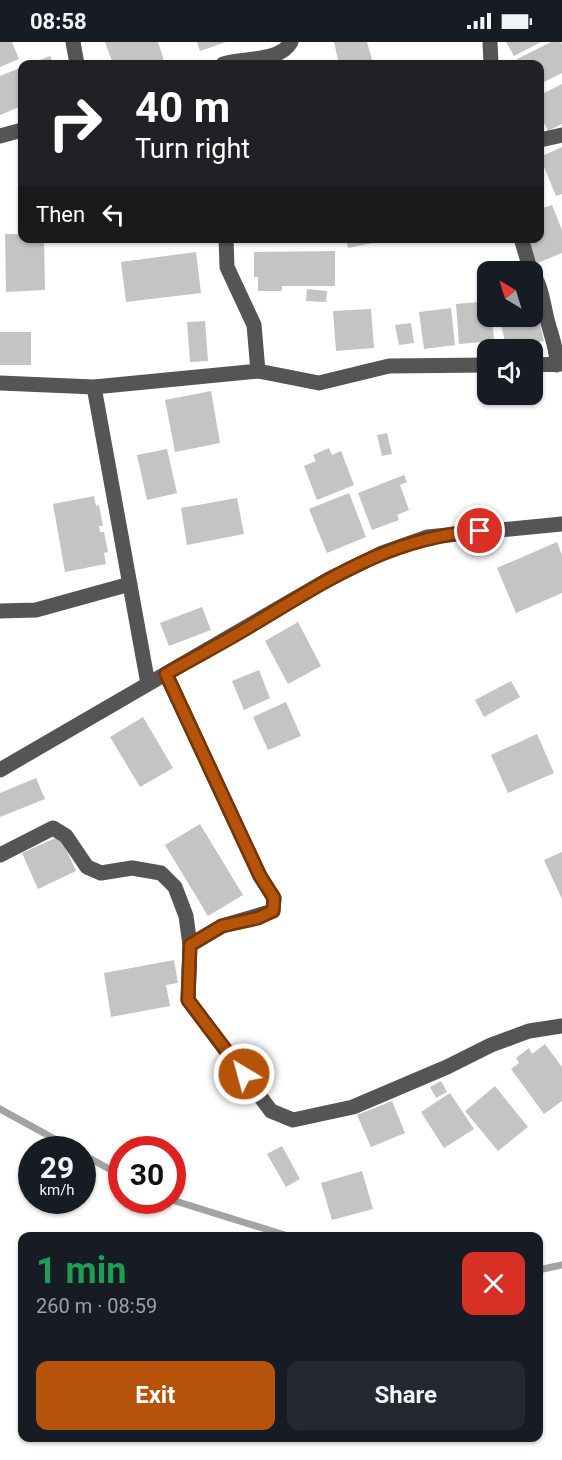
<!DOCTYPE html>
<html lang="en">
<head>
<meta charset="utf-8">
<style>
	body { margin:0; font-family:Roboto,sans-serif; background:#242831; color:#f1f3f6; height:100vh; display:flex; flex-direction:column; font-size:22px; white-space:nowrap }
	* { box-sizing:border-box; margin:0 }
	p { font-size:20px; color:#9ea1a6 }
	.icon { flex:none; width:33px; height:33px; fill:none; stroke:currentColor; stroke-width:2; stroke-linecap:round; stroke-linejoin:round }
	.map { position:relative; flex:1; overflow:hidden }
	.details { position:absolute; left:18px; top:1190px; width:525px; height:210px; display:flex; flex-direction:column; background:#171b24; border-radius:12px; box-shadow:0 2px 4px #0004 }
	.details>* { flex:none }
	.top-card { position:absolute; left:18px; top:18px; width:526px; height:183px; border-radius:12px; box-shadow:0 2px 4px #0004; background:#202124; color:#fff; overflow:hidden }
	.needle { width:39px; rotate:322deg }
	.fabs { position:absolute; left:477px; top:219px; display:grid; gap:12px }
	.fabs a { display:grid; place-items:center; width:66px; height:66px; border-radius:12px; background:#171b24; box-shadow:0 2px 4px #0004; font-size:30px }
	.speed { position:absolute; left:18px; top:1094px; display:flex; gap:12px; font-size:30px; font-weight:700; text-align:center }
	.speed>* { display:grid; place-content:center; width:78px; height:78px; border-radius:50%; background:#171b24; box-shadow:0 2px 4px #0004; line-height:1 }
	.speed small { font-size:15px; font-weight:400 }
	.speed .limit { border:9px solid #d22; background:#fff; color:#111 }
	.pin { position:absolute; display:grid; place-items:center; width:51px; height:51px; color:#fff; margin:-26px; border:3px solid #fff; border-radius:50%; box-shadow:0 2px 6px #0007 }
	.me { position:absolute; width:66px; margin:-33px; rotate:323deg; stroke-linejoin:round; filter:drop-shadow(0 0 4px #0008) }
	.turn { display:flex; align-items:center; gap:21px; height:126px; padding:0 18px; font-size:27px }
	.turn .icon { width:78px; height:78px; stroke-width:2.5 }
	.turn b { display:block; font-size:42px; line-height:51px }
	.then { display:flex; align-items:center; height:57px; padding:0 18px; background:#0003; gap:12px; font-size:22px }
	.round { display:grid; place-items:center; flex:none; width:63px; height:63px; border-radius:12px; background:#242831 }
	.headline { display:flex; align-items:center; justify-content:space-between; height:102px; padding:0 18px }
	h1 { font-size:36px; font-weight:700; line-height:45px; color:#1e9e55 }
	.action { display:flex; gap:12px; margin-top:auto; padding:12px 18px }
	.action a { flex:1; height:69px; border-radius:12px; background:#b45309; color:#fff; font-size:24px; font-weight:700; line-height:69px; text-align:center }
	.action a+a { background:#242831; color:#f1f3f6 }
	.status { display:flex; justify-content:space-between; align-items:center; height:42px; padding:0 30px; background:#171b24; direction:ltr }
	.status svg { height:16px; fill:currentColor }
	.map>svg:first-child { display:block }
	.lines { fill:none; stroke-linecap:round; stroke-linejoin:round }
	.stream { stroke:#a3a3a3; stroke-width:7 }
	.building { fill:#c4c4c4 }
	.minor { stroke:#555; stroke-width:15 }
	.route-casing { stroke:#753606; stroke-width:15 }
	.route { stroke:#b45309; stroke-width:10 }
</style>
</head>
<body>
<div class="status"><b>08:58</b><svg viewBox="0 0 49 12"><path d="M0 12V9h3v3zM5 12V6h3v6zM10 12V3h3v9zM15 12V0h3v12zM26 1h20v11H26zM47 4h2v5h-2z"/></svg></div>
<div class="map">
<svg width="562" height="1418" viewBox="0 0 562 1418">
	<rect width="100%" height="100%" fill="#fff"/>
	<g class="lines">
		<path class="stream" d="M0,1067L73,1107
			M82,1112L122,1134
			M172,1158L288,1194
			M538,1228L562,1223"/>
	</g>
	<path class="building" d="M0,0H12L19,17L0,25Z
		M105,0H158L165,22H113Z
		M197,0H226L200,9Z
		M334,0H367L373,21L339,22Z
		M506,0H541L514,14Z
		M551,0H561L562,3V31L540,42V22H520L517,17Z
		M50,14L54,22H30Z
		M22,25V64L0,73V34Z
		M562,42V82L548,89L545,82L540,85V53Z
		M562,105V152L556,154L540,115Z
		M552,163L562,188V211L535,222L525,196H540V167Z
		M5,192H22V196H44L45,248L6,250Z
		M346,196H387V198L348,206Z
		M335,209V244H282V249H258V235H254V210Z
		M196,210L201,251L126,260L121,220Z
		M307,247L327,249L326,260L306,259Z
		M533,255L544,299L507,308L499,274H532Z
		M488,259V274H492L494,299L459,302L456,262Z
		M451,266L455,303L424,307L419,270Z
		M371,267L374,306L336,309L333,269Z
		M205,279L208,319L190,320L187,280Z
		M411,281L414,301L399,303L395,283Z
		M0,290H31V323H0Z
		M211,349L220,401L175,410L165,358Z
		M387,391L392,412L382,414L377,393Z
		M329,406L332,413L341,409L354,443L317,458L304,424L316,419L313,413Z
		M167,407L177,451L147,458L137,413Z
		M404,433L407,440L400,443L409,468L397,473L399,478L372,488L358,451Z
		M349,451L366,495L327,511L309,467Z
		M94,454L96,464L99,463L103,484H99L100,490H104L108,510L104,511L106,522L65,530L53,462Z
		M237,456L244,492L187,503L181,466Z
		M557,500L562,513V551L516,571L497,526Z
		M202,565L211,588L169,604L160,581Z
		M298,580L321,624L288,642L265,599Z
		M259,628L270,656L244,668L232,639Z
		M511,639L520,655L484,675L475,658Z
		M286,660L301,694L268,708L253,675Z
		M143,675L173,726L140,745L110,695Z
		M537,692L554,731L508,751L491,713Z
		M36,736L45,757L0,775V751Z
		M200,782L243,853L208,874L165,803Z
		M60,794L76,829L38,847L22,811Z
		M562,810V857L544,818Z
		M174,918L178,941L166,943L170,964L111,975L104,931Z
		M545,1002L562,1025V1059L544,1072L511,1027L519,1021L516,1016L529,1006L532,1012Z
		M441,1039L447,1050L436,1056L430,1045Z
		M495,1044L528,1085L498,1109L465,1069Z
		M450,1051L474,1087L444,1106L421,1070Z
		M392,1059L405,1091L371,1105L357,1073Z
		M282,1104L300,1137L286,1145L267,1112Z
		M362,1129L373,1167L332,1178L321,1141Z"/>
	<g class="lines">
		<path class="minor" d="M73,0L77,22
			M490,0L491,22
			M223,22C243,15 279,21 291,0
			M0,94L22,88
			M540,98L562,93
			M226,196L227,225L254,283L258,329
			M521,196L531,230
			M532,231C543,246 543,264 548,281C552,296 557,307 557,323
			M532,323L562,322
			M0,341L94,345L258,329L319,341L389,324L488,323
			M94,345L148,642
			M0,569L36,568L130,542
			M166,632L260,834L274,856L273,869L222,884L190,903
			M0,728L329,537L382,511L427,495L562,482
			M0,813L53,786L66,794L87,825L101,831L132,826L161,831L175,845L186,874L190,903L188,958L271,1069L293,1078L353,1065L447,1025L491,1003L529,989L562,984"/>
	</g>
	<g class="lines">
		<defs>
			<path id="route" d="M244,1032L188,958L190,903L222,884L258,876L273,869L274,856L260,834L166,632C195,615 225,600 254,582C328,538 390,495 480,489"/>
		</defs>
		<use href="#route" class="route-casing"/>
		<use href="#route" class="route"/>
	</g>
</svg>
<div class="fabs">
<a><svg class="needle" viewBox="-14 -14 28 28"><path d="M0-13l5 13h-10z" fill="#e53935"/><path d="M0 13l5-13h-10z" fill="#9ea1a6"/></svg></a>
<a><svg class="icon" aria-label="sound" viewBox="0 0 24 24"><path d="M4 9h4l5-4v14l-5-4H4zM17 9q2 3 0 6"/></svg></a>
</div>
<div class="speed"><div>29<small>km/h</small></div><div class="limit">30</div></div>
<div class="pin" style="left:480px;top:489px;background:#d93025"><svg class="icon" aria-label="arrive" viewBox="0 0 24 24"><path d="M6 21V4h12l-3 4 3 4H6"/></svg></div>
<svg class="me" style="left:244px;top:1032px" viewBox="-20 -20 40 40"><circle r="17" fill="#b45309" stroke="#fff" stroke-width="3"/><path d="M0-11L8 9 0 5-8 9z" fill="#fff"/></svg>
<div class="top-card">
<div class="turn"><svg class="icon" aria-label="right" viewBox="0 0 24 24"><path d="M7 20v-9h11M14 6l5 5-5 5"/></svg><div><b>40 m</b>Turn right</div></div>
<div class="then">Then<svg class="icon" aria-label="left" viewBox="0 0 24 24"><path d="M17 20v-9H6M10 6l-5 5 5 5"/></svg></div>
</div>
<section class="details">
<div class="headline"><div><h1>1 min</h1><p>260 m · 08:59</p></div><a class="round" style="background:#d93025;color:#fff"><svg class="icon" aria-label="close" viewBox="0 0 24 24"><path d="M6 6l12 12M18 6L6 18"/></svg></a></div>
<div class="action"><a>Exit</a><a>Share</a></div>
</section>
</div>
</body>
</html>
